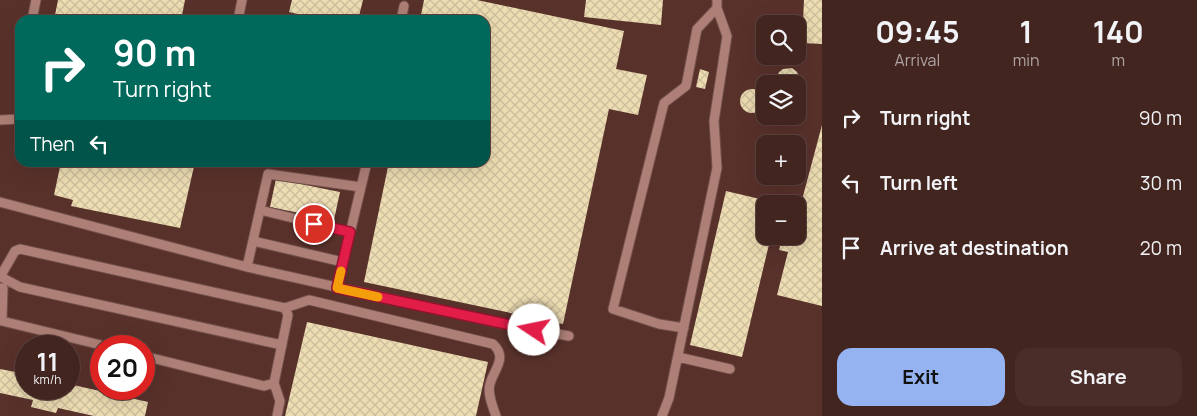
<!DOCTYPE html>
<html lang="en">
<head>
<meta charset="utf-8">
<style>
	body { margin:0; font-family:Manrope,sans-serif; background:#4a2d29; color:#f1f3f6; height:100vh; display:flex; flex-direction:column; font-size:19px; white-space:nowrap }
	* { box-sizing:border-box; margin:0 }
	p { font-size:16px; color:#afa5a5 }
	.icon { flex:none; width:28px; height:28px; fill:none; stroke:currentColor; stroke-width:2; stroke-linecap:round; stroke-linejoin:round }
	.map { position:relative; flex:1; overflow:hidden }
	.side { display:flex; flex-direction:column; background:#432520; width:375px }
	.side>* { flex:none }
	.guide { position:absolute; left:15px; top:15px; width:475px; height:152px; border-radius:15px; box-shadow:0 5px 20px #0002,0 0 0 1px #5b423e; background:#00695c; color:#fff; overflow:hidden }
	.buttons { position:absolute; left:756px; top:15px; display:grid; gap:10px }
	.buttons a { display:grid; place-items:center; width:50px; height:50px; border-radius:10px; background:#432520; box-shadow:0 5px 20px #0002,0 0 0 1px #5b423e; font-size:25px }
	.speed { position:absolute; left:15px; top:335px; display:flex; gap:10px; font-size:25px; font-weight:700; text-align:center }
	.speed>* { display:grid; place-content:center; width:65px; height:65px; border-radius:50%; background:#432520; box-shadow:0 5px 20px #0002,0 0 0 1px #5b423e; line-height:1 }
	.speed small { font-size:12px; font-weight:400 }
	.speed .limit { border:8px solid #d22; background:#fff; color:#111 }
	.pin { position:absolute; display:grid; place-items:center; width:42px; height:42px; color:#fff; margin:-21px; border:2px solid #fff; border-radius:50%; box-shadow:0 1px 5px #0007 }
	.me { position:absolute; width:55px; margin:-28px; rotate:281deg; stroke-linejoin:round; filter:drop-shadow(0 0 4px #0008) }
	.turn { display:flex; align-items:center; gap:18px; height:105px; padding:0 15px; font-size:22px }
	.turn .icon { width:65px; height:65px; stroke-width:2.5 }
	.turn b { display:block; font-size:35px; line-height:42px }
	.then { display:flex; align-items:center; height:48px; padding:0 15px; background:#0003; gap:10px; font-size:19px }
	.eta { display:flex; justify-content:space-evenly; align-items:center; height:85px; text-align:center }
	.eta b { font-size:30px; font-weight:700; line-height:35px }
	.button { display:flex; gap:10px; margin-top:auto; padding:10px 15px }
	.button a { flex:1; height:58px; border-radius:15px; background:#95b2f1; color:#111; font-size:20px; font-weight:700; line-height:58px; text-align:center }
	.button a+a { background:#4a2d29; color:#f1f3f6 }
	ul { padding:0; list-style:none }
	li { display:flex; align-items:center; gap:15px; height:65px; padding:0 15px }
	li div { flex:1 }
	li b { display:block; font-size:19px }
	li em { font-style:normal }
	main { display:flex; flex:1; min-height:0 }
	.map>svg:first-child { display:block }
	.building { fill:url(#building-cross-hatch) }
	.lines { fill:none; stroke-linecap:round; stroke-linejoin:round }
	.minor-casing { stroke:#72504b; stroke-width:11 }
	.minor { stroke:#ad7f76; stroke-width:9 }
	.route-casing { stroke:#92132f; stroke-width:12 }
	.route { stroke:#e11d48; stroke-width:9 }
	.slow { stroke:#f59e0b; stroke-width:9 }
</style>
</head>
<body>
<main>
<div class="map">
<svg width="822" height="416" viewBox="0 0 822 416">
	<defs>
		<pattern id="building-cross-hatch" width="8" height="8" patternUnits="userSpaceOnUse" patternTransform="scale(1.25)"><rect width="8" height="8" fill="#edddb2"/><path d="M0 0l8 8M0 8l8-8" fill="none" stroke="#ccbd9b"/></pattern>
	</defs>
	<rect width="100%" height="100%" fill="#59312b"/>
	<path class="building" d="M58,0H185L181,20H54Z
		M292,0H363L358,20H323L289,12Z
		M424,0H477L624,31L616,69L647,75L638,115L609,109L563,324L364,282L389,162H485V20H420Z
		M586,0H663L661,25L584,17Z
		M804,0H822V44L802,43Z
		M792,68L797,72L800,79L798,87V84H778L776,80L779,72L783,69Z
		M700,69L709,72L705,89L696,87Z
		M740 101a12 12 0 1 1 24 0a12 12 0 1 1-24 0Z
		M822,125V306L777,295L788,252L779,250L783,236H798V210L799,211Z
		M61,162H195L180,228L71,206L73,200L54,195Z
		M276,179L340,192L334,220L270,207Z
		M726,191L776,203L765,204V236H771L742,357L690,345Z
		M307,322L488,362L476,416H285Z
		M0,369L26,374V389H69V384L148,402L145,416H94L58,408L56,413L31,407L33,400L0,393Z"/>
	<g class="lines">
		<defs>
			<path id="minor" d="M32,20L36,0
				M238,20L242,0
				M401,20L404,6
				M0,120L20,119
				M0,202L247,267L498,323L569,336
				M260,210L350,232
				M253,241L343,262
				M247,267L268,174L361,187
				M0,277L15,251L20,249L285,308L288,315L274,383L264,386L144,356
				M1,277L20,287L282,345
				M0,288H3L2,321L105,346
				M337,288L367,162
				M285,308L309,300L493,344C508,358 494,369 490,384C487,394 493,407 496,416
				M684,328L659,324L613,309L664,103L686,86L697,29L717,8
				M678,357L730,369
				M274,383L280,401L277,416
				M662,416L669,398L717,168L714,121L727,36L717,8V0"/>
		</defs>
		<use href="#minor" class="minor-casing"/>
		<use href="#minor" class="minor"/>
	</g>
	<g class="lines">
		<defs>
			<path id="route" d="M314,224L350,232L337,288L534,330"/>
		</defs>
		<use href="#route" class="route-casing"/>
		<use href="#route" class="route"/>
		<path class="slow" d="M341,271L337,288L378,297"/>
	</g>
</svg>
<div class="buttons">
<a><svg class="icon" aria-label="search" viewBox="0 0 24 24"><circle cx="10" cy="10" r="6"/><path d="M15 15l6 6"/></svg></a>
<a><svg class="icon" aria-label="layers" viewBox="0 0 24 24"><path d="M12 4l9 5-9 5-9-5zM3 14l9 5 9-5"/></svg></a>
<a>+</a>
<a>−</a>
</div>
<div class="speed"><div>11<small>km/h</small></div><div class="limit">20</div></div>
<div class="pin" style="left:314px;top:224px;background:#d93025"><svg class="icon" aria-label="arrive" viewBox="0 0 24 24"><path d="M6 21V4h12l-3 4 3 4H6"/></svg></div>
<svg class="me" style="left:534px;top:330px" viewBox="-20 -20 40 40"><circle r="19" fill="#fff"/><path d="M0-13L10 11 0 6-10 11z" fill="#e11d48"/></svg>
<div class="guide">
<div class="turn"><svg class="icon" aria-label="right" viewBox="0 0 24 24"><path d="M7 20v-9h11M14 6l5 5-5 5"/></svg><div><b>90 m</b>Turn right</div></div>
<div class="then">Then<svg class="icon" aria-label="left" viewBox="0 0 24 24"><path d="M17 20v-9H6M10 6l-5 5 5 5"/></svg></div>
</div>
</div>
<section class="side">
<div class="eta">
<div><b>09:45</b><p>Arrival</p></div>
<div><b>1</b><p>min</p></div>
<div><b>140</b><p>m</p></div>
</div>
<ul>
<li><svg class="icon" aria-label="right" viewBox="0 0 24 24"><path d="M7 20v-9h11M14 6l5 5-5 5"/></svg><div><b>Turn right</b></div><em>90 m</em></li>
<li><svg class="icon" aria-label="left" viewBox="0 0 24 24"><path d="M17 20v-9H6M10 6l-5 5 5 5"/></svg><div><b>Turn left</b></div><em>30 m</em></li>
<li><svg class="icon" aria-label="arrive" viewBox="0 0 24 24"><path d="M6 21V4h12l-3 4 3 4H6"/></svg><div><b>Arrive at destination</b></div><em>20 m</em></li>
</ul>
<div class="button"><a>Exit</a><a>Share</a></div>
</section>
</main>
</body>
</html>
